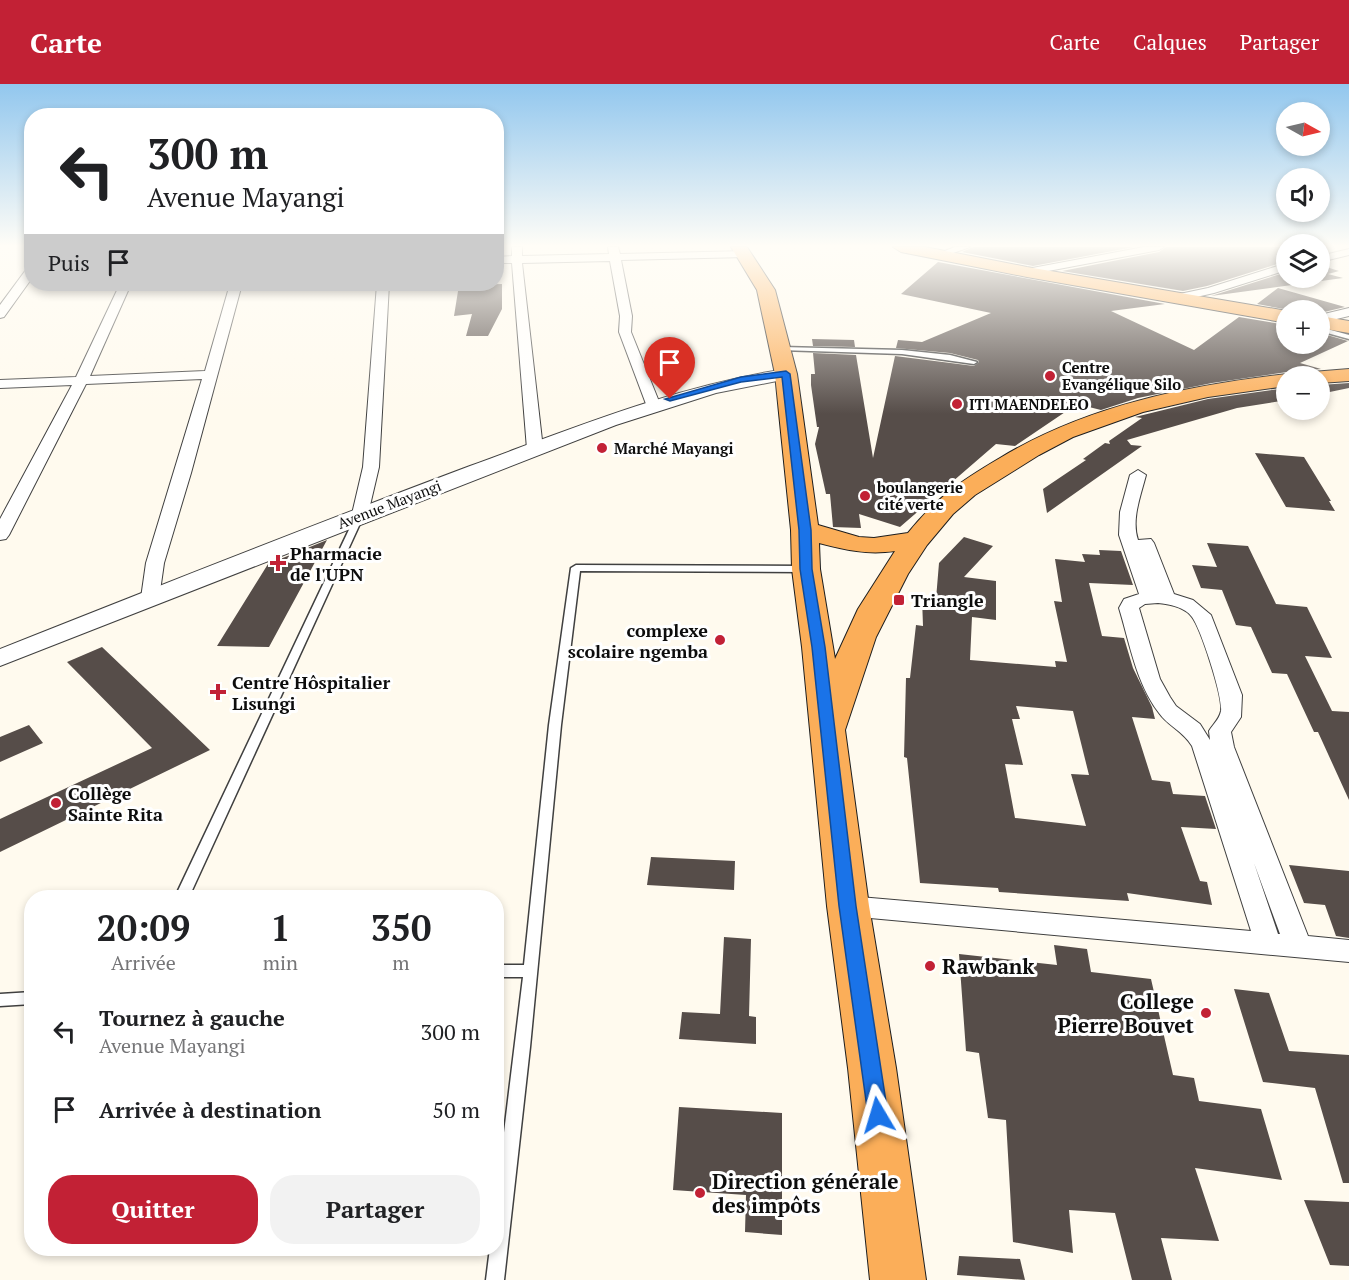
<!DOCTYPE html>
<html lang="fr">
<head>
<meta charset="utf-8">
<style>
	body { margin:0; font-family:"PT Serif",serif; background:#f2f2f2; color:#202124; height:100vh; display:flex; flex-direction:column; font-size:22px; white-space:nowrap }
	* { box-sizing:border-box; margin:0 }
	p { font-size:20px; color:#757577 }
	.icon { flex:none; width:33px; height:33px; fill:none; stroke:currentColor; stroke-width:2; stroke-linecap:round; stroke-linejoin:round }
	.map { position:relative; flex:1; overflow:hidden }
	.side { position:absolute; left:24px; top:806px; width:480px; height:366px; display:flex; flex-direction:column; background:#fff; border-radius:24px; box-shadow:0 3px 9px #0003 }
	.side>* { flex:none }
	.top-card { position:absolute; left:24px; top:24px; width:480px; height:183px; border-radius:24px; box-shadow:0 3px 9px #0003; background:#fff; color:#202124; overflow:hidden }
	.needle { width:39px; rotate:98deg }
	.buttons { position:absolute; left:1276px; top:18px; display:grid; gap:12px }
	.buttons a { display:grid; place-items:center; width:54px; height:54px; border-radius:50%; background:#fff; box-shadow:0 3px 9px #0003; font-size:30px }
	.pin { position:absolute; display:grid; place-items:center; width:51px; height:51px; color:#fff; margin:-62px -26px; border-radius:50% 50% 50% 0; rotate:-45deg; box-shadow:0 0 6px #0007 }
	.pin .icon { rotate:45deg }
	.me { position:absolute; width:66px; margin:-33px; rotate:353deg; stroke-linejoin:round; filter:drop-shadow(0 0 4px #0008) }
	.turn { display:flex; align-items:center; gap:21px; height:126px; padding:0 24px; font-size:27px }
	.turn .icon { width:78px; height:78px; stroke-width:2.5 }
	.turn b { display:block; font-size:42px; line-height:51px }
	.then { display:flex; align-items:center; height:57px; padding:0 24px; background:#0003; gap:12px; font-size:22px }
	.eta { display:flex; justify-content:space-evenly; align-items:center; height:102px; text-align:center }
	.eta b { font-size:36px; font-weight:700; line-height:42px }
	.button { display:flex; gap:12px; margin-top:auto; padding:12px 24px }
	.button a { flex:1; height:69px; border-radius:24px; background:#c22135; color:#fff; font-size:24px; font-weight:700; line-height:69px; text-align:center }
	.button a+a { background:#f2f2f2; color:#202124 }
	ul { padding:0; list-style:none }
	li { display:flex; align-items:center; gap:18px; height:78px; padding:0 24px }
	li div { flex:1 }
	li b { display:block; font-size:22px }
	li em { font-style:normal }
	header { display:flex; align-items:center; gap:36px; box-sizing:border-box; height:84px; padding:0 30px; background:#c22135; color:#fff }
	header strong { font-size:28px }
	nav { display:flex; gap:33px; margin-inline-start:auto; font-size:21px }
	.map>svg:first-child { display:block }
	.building { fill:#564d49; fill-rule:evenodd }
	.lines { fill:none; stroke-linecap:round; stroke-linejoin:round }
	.service-casing { stroke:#404040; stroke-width:3 }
	.minor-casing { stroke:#404040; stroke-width:2 }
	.tertiary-casing { stroke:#404040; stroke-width:2 }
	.trunk-casing { stroke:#1e1e1e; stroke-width:2 }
	.service { fill:#fff; fill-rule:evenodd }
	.minor { fill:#fff; fill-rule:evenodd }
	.tertiary { fill:#fff; fill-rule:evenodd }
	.trunk { fill:#fbae59; fill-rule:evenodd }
	.route { fill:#1a73e8; stroke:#114b97; stroke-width:1.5 }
	.poi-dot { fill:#c22135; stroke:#fff; stroke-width:2 }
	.labels { text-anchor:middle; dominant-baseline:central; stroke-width:6; stroke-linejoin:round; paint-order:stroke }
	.far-poi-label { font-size:15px; font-weight:bold; fill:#0d0d0d; stroke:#fff; text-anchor:start }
	.far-street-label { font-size:15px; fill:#0d0d0d; stroke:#fff }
	.poi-label { font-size:18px; font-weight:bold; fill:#0d0d0d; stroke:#fff; text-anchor:start }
	.near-poi-label { font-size:21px; font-weight:bold; fill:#0d0d0d; stroke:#fff; text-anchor:start }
</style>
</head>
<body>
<header>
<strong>Carte</strong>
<nav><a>Carte</a><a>Calques</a><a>Partager</a></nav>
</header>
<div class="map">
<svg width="1349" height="1196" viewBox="0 0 1349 1196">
	<rect width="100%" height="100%" fill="#fffaee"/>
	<path class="building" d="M973,163H1134L1033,182L962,168Z
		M1166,163H1287V177L1207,202L1183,207L1062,187L1159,168Z
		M938,178L1165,220L1111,227L1194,266L1239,233L1287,241V260H1320V249L1348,257L1300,279L1321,285L1312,286L1308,292H1297L1287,288L1212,299L1138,314L1101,326L1077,320L1015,362L996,360L900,443L859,430L861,444L833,443L830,410H826L815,360L819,343H817L811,301V290H815L813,269L856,271L873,374L895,272L974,282L979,278L978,276L950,269L896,264L898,256L922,258L991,229L901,210Z
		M1320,181L1339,187L1328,190L1343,194L1211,212L1287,188V194H1320Z
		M502,200V225L488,252H466L472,230L454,232L459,201Z
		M1278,204L1345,223L1320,229V226H1289L1257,220Z
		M812,255L854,256L855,263L813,262Z
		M1349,299V304L1320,310V301Z
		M1287,304V316L1237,324L1127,356L1131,361L1142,362L1047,429L1043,405L1086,376L1083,375L1105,359L1110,360L1109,357L1142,334L1135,333L1208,315Z
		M1255,369L1304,373L1331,417H1329L1335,427L1286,423Z
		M964,453L993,462L964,493L996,497V536L972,533L970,576L1056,583L1055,577L1067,578L1054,517L1062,518L1055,475L1085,478L1082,470L1100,471L1099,466L1121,467L1133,501L1089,499L1102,552L1124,554L1133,584L1152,623L1155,635L1132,633L1152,696L1170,698L1173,710L1205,712L1216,745L1181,743L1200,797L1207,798L1212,821L1127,809L1129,817L999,808L998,804L920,799L907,674L904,673L906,594H910L916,541L923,542L922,514L936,515L939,479ZM1016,622L1073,627L1089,691L1071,690L1086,742L1015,734L1005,680L1023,681L1012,635H1020Z
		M327,456L269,563L217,562L268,480Z
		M1207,459L1248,462L1276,520L1307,523L1332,574L1305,572L1332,627L1349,628V716L1318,648H1314L1287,590L1272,589L1251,543L1236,541L1222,506L1201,504L1192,481L1217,483Z
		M102,563L210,666L0,768V735L152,664L67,578Z
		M29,641L43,659L0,678V653Z
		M651,773L735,777L734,806L647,801Z
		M1289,781L1349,787V854L1336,852L1325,821L1304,819Z
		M724,853L751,855L749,932L756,933V960L679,955L682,928L720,930Z
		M1054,861L1087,865L1091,888L1151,895L1173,991L1194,994L1199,1017L1261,1025L1282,1096L1195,1084L1219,1157L1161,1154L1172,1196H1132L1115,1129L1069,1126L1073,1169L1013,1158L1006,1036L988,1034L979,969L966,967L959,870L1057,881Z
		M1234,905L1269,909L1289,967L1349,971V1099H1343L1315,1004L1263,998Z
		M679,1023L782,1029V1151L745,1148L746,1111L673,1106Z
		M1304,1116L1349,1118V1182L1330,1181Z
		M959,1172L1020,1175L1025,1196L957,1191Z"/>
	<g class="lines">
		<defs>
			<path id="service" d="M1320,243L1349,251V255L1320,247Z
				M782,263L902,266L950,271L977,278L974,280L902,270L780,266V264Z
				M359,430L363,433L189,813H175L355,433Z
				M576,481L806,482L811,485L806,488L580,487L561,641L530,963L504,1196H486L490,1164H496V1114L523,893H496V881H524L549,641L571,484Z
				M32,908V920L0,922V910Z"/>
			<path id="minor" d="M512,163H522V172L609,170L608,163H618L620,170L746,167L751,170L746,173L621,176L632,232L631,248L660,320L653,324L646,320L619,248L620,232L610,177L522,179L543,365L535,370L527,365L512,179H496V173L512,172Z
				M955,163H970L939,174L934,171Z
				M1144,163H1164L1159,166L1027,191L1021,188L1027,185Z
				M1349,165V171L1320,178V172Z
				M1287,179V186L1214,209L1174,218L1168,214L1170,212L1208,204Z
				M32,182V194L4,233L0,234V221L28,183Z
				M120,200H131L90,292L205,287L230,200H242L191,389L164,479L159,514L157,518H143L141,514L146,479L202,295L86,300L9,451L6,455L0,456V435L72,301L0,304V296L76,293Z
				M377,200H389L379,383L368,430L366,434H354L352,430L363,383Z
				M1349,224V232L1320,239V231Z
				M1138,386L1146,391C1141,411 1131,435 1138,456L1151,455L1154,459L1174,510L1193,516L1211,531L1242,611L1241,633L1231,648L1234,663L1308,852L1349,856V878L848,832L839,829L835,822L839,815L848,812L1251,847L1192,662C1182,646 1168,642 1159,629C1136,599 1130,560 1119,524L1124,515L1139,510L1119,451L1120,428L1130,391ZM1158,519C1169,520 1185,523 1192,533C1201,545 1223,612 1221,627C1219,636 1213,640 1209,647L1210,656L1200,640L1176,622L1170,613L1160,595L1139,524L1145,520ZM1254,779L1280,850H1278Z"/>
			<path id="tertiary" d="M786,285L792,286L795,290L792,294L716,309L616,341L0,582V565C156,503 312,441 470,382C574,344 676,302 786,285Z"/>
			<path id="trunk" d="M731,163H747L775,206L797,290L818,441L859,453L874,454L908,449C937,413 961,397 1000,374C1088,321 1186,302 1287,290L1295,292H1287V302L1208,313L1143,328L1073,353L1039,371L975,411L953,430L927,461L908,490L876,553L845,646L869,822L896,984L926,1196H870L848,984L827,822L802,563L792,485L791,446L775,290L757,206ZM819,459C846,466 867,471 895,467L858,525L835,575L820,485Z
				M893,163H925L1027,183L1287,227V239L1027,193L901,168Z
				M1320,232L1349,237V249L1320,244Z
				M1349,285V297L1320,299V292H1310L1312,288Z"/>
		</defs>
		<use href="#service" class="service-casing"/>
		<use href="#minor" class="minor-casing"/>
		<use href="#tertiary" class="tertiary-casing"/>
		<use href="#trunk" class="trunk-casing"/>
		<use href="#service" class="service"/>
		<use href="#minor" class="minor"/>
		<use href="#tertiary" class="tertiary"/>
		<use href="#trunk" class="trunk"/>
	</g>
	<linearGradient id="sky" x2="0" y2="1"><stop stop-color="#92c7ee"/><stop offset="0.49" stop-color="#fffdf7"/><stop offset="1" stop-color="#fffdf7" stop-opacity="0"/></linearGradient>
	<rect width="1349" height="330" fill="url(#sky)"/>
	<path class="route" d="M786,287L790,290L811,446L812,485L825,563L856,822L888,1031L885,1038L878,1041L871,1038L868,1031L839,822L812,563L800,485L799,446L782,293L741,298L670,317L665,315L741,293Z"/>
	<g class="poi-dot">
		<circle cx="1050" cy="292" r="6"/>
		<circle cx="957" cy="320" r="6"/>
		<circle cx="602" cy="364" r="6"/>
		<circle cx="865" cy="412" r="6"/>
		<path d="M275 470h6v6h6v6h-6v6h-6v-6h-6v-6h6z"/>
		<rect x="893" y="510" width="12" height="12" rx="3"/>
		<circle cx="720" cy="556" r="6"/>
		<path d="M215 599h6v6h6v6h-6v6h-6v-6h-6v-6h6z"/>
		<circle cx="56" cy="719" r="6"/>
		<circle cx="930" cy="882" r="6"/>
		<circle cx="1206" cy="929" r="6"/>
		<circle cx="700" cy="1109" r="6"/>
	</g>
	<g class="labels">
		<g class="far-poi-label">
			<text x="1062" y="283">Centre<tspan x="1062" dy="17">Evangélique Silo</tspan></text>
			<text x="969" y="320">ITI MAENDELEO</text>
			<text x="614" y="364">Marché Mayangi</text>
			<text x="877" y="403">boulangerie<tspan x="877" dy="17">cité verte</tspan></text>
		</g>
		<g class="far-street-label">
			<text transform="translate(389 420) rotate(-21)">Avenue Mayangi</text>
		</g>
		<g class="poi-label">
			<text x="290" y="469">Pharmacie<tspan x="290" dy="21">de l'UPN</tspan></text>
			<text x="911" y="516">Triangle</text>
			<text x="708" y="546" text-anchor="end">complexe<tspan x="708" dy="21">scolaire ngemba</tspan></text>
			<text x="232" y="598">Centre Hôspitalier<tspan x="232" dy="21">Lisungi</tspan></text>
			<text x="68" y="709">Collège<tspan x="68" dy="21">Sainte Rita</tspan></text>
		</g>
		<g class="near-poi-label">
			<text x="942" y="882">Rawbank</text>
			<text x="1194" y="917" text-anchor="end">College<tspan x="1194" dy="24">Pierre Bouvet</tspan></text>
			<text x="712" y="1097">Direction générale<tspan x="712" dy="24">des impôts</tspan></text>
		</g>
	</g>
</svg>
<div class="buttons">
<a><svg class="needle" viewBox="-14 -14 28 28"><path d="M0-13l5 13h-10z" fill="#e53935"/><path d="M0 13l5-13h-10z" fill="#757577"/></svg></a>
<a><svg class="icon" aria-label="sound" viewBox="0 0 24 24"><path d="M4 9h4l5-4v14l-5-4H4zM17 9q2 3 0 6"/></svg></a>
<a><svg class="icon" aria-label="layers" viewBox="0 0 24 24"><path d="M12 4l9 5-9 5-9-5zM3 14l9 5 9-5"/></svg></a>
<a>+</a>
<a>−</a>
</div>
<div class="pin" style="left:670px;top:315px;background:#d93025"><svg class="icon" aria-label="arrive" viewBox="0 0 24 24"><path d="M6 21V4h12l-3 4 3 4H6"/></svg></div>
<svg class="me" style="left:878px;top:1031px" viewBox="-20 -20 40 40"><path d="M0-17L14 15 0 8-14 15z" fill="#1a73e8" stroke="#fff" stroke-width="4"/></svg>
<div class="top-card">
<div class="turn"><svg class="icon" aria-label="left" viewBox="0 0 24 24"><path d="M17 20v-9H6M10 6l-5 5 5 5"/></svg><div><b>300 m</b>Avenue Mayangi</div></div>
<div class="then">Puis<svg class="icon" aria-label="arrive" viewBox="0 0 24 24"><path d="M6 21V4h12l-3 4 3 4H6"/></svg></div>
</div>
<section class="side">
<div class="eta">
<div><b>20:09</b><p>Arrivée</p></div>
<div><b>1</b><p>min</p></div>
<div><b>350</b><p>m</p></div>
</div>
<ul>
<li><svg class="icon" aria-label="left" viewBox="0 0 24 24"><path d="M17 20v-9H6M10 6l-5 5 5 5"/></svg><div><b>Tournez à gauche</b><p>Avenue Mayangi</p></div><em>300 m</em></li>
<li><svg class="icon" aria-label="arrive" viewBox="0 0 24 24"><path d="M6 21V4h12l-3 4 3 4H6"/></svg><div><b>Arrivée à destination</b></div><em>50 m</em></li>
</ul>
<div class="button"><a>Quitter</a><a>Partager</a></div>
</section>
</div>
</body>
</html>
